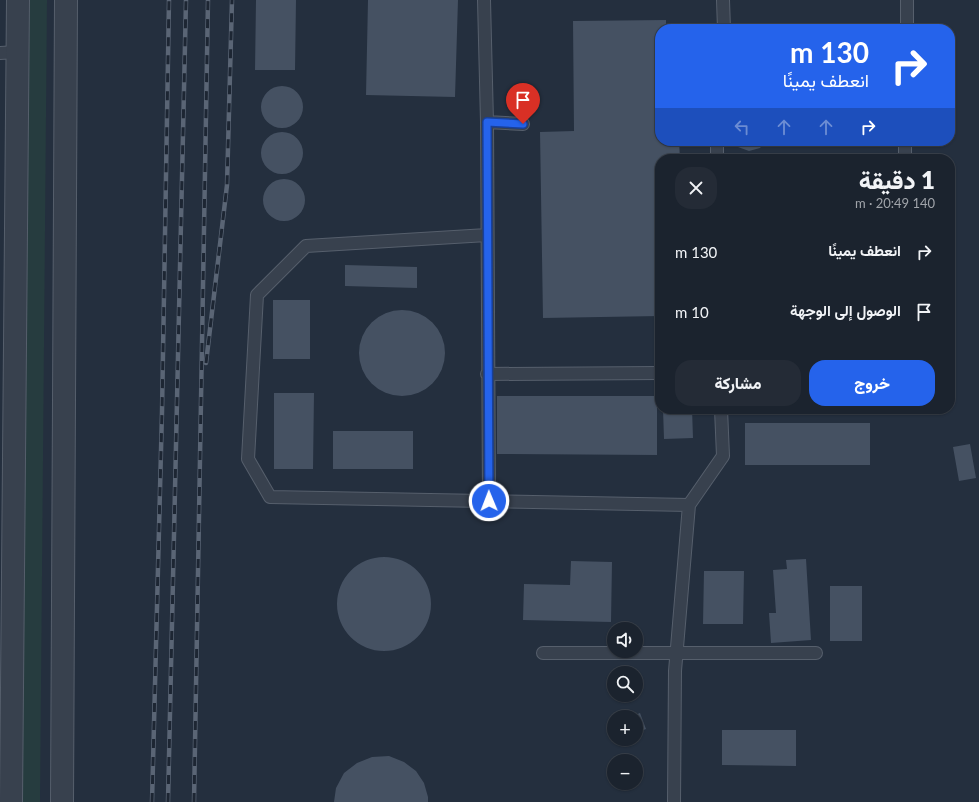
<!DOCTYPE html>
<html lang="ar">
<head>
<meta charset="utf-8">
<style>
	body { margin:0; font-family:Lato,Vazirmatn,sans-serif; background:#242b36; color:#f1f3f6; direction:rtl; height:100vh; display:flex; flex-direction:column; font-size:15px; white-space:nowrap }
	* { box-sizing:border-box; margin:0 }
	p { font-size:13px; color:#a0a4aa }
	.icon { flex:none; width:22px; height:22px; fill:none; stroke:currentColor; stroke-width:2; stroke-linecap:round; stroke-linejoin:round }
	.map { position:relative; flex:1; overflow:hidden; direction:ltr }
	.details { position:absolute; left:655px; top:154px; width:300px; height:260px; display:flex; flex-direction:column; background:#1b232e; border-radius:16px; box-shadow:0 1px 3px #0004,0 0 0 1px #39404a; direction:rtl }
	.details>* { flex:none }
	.hud { position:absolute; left:655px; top:24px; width:300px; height:122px; border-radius:16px; box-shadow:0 1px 3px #0004,0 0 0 1px #39404a; direction:rtl; background:#2563eb; color:#fff; overflow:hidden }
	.buttons { position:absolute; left:607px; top:622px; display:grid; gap:8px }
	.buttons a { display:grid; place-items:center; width:36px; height:36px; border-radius:50%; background:#1b232e; box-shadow:0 1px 3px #0004,0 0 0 1px #39404a; font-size:20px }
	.pin { position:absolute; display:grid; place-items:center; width:34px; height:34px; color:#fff; margin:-41px -17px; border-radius:50% 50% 50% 0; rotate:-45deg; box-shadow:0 0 4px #0007 }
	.pin .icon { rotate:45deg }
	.me { position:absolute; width:44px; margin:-22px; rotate:359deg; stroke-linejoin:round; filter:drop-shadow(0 0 3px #0008) }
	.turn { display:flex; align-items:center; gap:14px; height:84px; padding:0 20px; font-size:18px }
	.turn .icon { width:52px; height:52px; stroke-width:2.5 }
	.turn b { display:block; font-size:28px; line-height:34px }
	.lanes { display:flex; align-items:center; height:38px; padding:0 20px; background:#0003; justify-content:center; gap:20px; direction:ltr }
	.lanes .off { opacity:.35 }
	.round { display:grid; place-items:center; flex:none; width:42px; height:42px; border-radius:16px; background:#242b36 }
	.summary { display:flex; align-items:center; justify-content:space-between; height:68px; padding:0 20px }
	h1 { font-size:24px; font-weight:800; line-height:30px }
	.cta { display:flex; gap:8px; margin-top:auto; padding:8px 20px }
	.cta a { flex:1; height:46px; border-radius:16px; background:#2563eb; color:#fff; font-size:16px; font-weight:800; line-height:46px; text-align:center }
	.cta a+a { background:#242b36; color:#f1f3f6 }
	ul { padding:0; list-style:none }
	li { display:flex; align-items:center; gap:12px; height:60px; padding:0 20px }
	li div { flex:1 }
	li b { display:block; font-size:15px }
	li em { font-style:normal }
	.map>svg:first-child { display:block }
	.green { fill:#263c3f }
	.building { fill:#455162 }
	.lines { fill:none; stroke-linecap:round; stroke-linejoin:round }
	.lane-casing { stroke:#565f6c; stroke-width:14 }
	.street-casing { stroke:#565f6c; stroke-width:24 }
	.lane { stroke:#38414e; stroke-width:12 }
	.street { stroke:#38414e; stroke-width:22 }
	.rail-casing { stroke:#5a6575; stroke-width:4.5 }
	.rail { stroke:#1d2633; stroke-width:3; stroke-dasharray:9; stroke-linecap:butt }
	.route-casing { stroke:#184099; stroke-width:10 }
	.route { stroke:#2563eb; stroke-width:7 }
</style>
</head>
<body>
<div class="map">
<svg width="979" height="802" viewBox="0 0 979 802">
	<rect width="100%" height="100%" fill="#242f3e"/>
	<path class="green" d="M26,0H47L40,802H21Z"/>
	<path class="building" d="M256,0H296L295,70H255Z
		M368,0H458L455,97L366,95Z
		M666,20V29H660V141H679L680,159H660V316L543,318L540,132L574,131L573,21Z
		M261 107a21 21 0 1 1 42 0a21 21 0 1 1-42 0Z
		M261 153a21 21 0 1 1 42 0a21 21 0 1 1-42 0Z
		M733,141H766L760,148L749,151L738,147Z
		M805,141H830L816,145Z
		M263 200a21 21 0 1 1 42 0a21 21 0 1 1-42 0Z
		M345,265L417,267V288L345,286Z
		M273,300H310V359H273Z
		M359 353a43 43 0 1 1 86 0a43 43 0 1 1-86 0Z
		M274,393H314L313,469H274Z
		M497,396H657V455L497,454Z
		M663,409H692L693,438L664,439Z
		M745,423H870V465H745Z
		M333,431H413V469H333Z
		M970,444L976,478L959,481L953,447Z
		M337 604a47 47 0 1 1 94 0a47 47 0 1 1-94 0Z
		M806,559L811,640L771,643L769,613H776L773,570L787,569L786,560Z
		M571,561L612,562L611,622L523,620L524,584L570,585Z
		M704,571H744L743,624H703Z
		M830,586H862V641H830Z
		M640,713L646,729L636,733V717H630Z
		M722,730H796V766L722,765Z
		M389,756L404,762L416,771L424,783L428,797V802H334L336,788L344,773L357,763L372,757Z"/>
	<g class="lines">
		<defs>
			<path id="lane" d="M484,0L487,122L523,124
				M723,0L724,29
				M907,29V0
				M0,53L17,52
				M487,122L489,501
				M717,141V159
				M905,159V141
				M487,235L306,246L257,295L248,459L270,497L689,505
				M487,374L660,373
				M543,653H816
				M674,802L675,671L689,505L723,456L721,409"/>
			<path id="street" d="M11,802L18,0
				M62,802L66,0"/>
		</defs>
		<use href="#lane" class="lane-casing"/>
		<use href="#street" class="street-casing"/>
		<use href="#lane" class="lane"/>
		<use href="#street" class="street"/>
		<defs>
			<path id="rail" d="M206,363L227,185L232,0
				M152,802L162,412L169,0
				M168,802L186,0
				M194,802L208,0"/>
		</defs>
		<use href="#rail" class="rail-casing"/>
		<use href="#rail" class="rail"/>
	</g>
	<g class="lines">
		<defs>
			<path id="route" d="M489,501L487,122L523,124"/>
		</defs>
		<use href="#route" class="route-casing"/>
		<use href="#route" class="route"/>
	</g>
</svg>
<div class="buttons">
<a><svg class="icon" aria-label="sound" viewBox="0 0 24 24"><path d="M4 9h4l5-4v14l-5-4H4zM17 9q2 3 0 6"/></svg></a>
<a><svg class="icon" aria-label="search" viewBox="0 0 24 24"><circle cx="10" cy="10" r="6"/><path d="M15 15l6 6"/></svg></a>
<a>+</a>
<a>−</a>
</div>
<div class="pin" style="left:523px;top:124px;background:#d93025"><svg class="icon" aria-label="arrive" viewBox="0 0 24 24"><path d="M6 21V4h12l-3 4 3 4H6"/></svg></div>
<svg class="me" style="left:489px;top:501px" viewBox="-20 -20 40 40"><circle r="17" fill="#2563eb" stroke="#fff" stroke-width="3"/><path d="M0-11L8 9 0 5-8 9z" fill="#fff"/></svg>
<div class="hud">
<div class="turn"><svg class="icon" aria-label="right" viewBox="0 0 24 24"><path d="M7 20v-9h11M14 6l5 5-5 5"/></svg><div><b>130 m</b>انعطف يمينًا</div></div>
<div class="lanes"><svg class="icon off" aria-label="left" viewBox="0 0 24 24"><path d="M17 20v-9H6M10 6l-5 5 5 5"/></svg><svg class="icon off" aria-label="ahead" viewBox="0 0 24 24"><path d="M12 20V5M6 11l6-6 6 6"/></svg><svg class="icon off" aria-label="ahead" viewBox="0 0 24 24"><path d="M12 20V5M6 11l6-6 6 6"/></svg><svg class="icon" aria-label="right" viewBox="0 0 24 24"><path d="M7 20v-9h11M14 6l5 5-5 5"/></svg></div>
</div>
<section class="details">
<div class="summary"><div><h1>1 دقيقة</h1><p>140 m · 20:49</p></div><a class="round"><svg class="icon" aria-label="close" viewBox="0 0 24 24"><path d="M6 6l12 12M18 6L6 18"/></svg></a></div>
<ul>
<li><svg class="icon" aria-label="right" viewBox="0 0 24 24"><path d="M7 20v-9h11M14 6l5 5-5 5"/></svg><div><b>انعطف يمينًا</b></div><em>130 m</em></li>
<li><svg class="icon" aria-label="arrive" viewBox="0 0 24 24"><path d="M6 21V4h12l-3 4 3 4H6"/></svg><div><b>الوصول إلى الوجهة</b></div><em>10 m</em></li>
</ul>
<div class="cta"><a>خروج</a><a>مشاركة</a></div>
</section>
</div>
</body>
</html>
